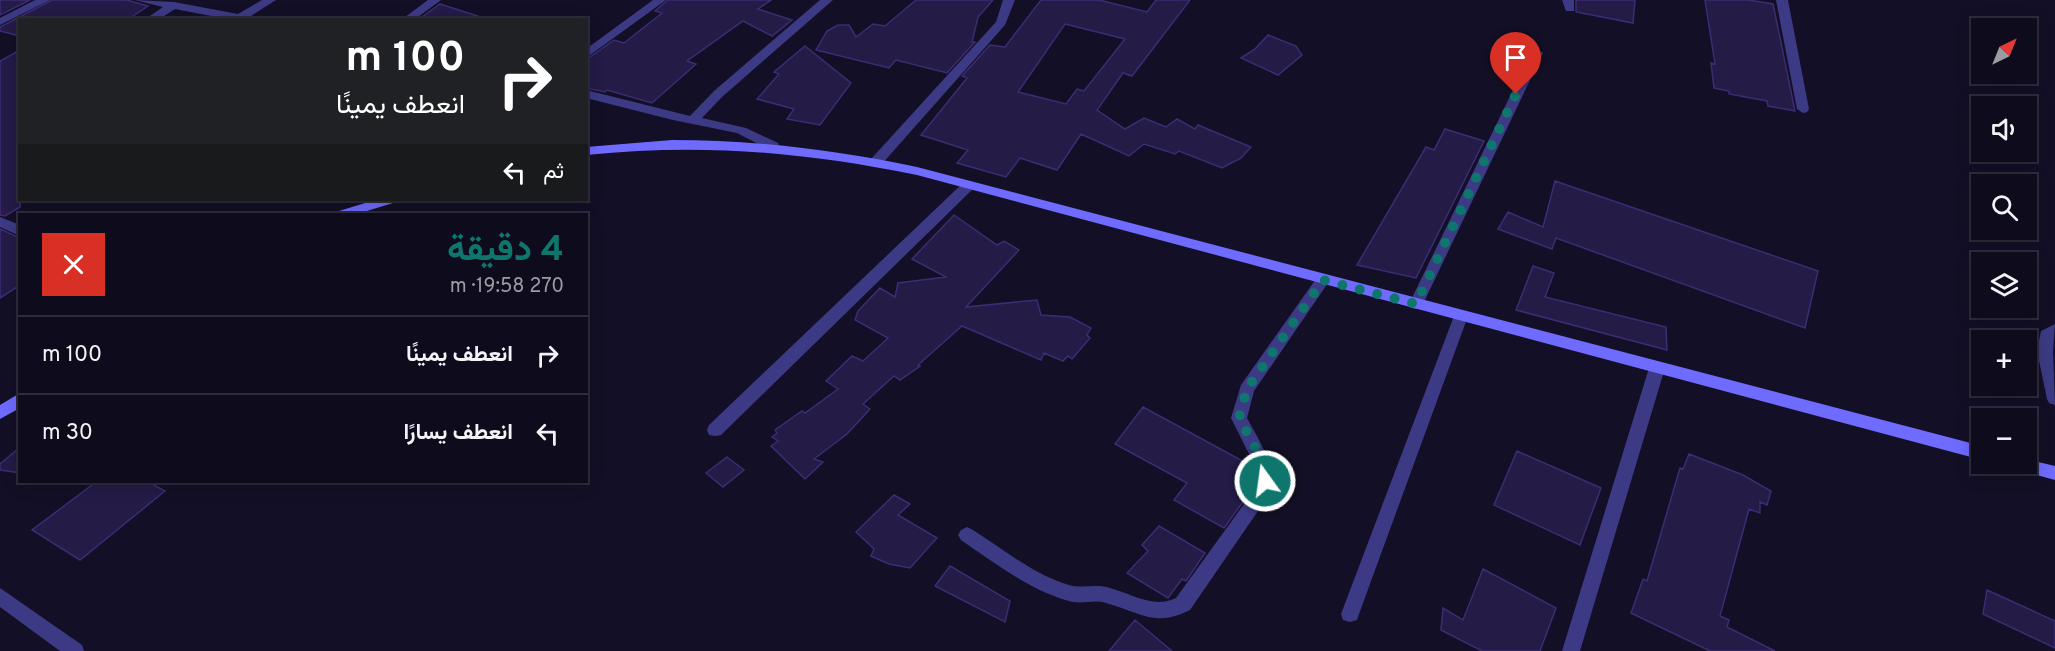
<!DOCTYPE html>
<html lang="ar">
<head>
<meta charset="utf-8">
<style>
	body { margin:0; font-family:Overpass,Vazirmatn,sans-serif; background:#1c1929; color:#f1f3f6; direction:rtl; height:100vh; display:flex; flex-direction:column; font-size:22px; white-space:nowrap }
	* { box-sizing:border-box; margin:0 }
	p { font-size:20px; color:#9b9ba3 }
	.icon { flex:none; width:33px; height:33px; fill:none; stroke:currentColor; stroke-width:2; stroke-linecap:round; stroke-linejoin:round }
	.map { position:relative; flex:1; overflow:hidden; direction:ltr }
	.sheet { position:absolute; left:18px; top:213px; width:570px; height:270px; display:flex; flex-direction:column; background:#0e0b1c; border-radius:0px; box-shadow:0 3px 15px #0003,0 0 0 2px #2e2b3b; direction:rtl }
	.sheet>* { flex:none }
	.banner { position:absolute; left:18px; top:18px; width:570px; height:183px; border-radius:0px; box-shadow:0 3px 15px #0003,0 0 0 2px #2e2b3b; direction:rtl; background:#202124; color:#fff; overflow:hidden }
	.needle { width:39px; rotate:43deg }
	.controls { position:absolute; left:1971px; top:18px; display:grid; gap:12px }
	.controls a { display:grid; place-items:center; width:66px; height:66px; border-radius:0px; background:#0e0b1c; box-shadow:0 3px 15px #0003,0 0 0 2px #2e2b3b; font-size:30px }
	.pin { position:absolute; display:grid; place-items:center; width:51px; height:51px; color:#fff; margin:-62px -26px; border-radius:50% 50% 50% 0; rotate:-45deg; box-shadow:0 0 6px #0007 }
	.pin .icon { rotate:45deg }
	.me { position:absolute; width:66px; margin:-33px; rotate:346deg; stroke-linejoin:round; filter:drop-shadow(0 0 4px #0008) }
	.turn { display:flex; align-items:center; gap:21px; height:126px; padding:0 24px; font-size:27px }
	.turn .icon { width:78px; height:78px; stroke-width:2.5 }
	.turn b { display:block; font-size:42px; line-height:51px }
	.then { display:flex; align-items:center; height:57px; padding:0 24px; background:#0003; gap:12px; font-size:22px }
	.round { display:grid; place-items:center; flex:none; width:63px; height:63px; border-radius:0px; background:#1c1929 }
	.headline { display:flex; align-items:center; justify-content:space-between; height:102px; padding:0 24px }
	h1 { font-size:36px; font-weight:700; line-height:45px; color:#0f766e }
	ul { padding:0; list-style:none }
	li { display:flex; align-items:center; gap:18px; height:78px; padding:0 24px; border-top:2px solid #2e2b3b }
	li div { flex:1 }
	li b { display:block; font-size:22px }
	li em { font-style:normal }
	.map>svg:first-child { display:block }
	.building { fill:#241b47; stroke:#3b2d73; stroke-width:1.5; fill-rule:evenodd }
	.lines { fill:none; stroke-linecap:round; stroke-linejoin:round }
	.minor { fill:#3d3a85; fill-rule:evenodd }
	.secondary { fill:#6f6bff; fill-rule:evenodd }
	.route { stroke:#0f766e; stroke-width:10; stroke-dasharray:0 18 }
</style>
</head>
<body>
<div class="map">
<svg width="2055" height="651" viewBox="0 0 2055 651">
	<rect width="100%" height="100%" fill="#130f26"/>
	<path class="building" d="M0,0H30L0,15Z
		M52,0H127L148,6L127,20H20V36L0,31V27Z
		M668,0H771L758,9L792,20L772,36L743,21L687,61L696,64L652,103L607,90L605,92L586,88V60L614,40L624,43L662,13L655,11Z
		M916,0H993L978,17L972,42H975L947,73L896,60L889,68L816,50L827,31L838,25H849L856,37L873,24L885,26Z
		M1041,0H1099L1147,12L1156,0H1190L1132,76L1123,73L1097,110L1125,129L1144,118L1166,127L1177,119L1195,129L1198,125L1251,147L1241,158L1222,168L1179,151L1175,154L1144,144L1129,156L1081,134L1057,170L1020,158L1006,177L957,163L968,150L921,135L967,78L962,76L990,45L1005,47ZM1065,24L1125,39L1084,91L1077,89L1066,104L1018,92Z
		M1576,0H1635L1633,23L1576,12Z
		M1705,0H1749L1773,4L1795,111L1768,106L1767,101L1729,94V91L1714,88L1711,63L1715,64Z
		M440,4L478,16V20H418Z
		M1268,35L1296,46L1302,55L1278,75L1241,58L1255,49Z
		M805,46L851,83L820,125L787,119L794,109L757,99L779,74L774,72Z
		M20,50V207L5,216L0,215V61Z
		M1445,129L1484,141L1416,278L1357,265L1426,147L1434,150Z
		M1555,181L1818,271L1805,328L1556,238L1552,249L1498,229L1508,212L1543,227Z
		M954,215L997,245L1004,241L1019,250L966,307L1037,300L1041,315L1070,317L1091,328L1087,335L1090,338L1072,359L1068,356L1063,361L1044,353L1041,360L962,326L918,365L920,366L900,380L894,376L863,404L870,409L847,434L814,459L823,462L805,479L771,446L778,441L772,437L777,433L775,430L802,411L805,413L838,389L826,381L852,356L863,361L888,338L855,320L858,311L880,288L895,297L898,283L946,277L912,259Z
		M0,229L20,238V285L0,298Z
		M1533,266L1554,273L1545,297L1666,327L1667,350L1516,310Z
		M1143,407L1250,465L1235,484L1250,492L1224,528L1174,500L1187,483L1115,444Z
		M20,447V473L0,470V464Z
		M1517,451L1601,488L1580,545L1494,505Z
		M1689,454L1743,475L1771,491L1767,505L1760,502V513L1749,509L1720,616L1729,620L1727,627L1775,651H1710L1631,613L1643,579L1647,581L1680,468L1683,469Z
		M727,457L744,470L723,487L706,473Z
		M96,482H148L165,491L80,560L32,530Z
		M894,495L910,504L898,515L937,538L910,568L889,564L871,556L874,549L856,532Z
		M1159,526L1205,553L1186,581L1182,579L1168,598L1127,573L1148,551L1142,545Z
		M950,566L1010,601L1005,622L935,586Z
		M1483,569L1556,608L1540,651H1482L1441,630L1443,608L1463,620Z
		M1987,590L2055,621V648L1983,614Z
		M1135,620L1172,651H1109Z"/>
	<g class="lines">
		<path class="minor" d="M35,0H50L0,25V18Z
			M135,0L174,2L238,14L262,0H276L251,16L259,20H232L175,9L158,20H144L163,7Z
			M428,0H441L414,20H401Z
			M653,0H666L586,58V49Z
			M820,0H833L722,97L702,118L746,128L778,143L779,146L778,149H768L737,133L673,120L586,98V90L690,116L714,91Z
			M1003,0H1015L1005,25L881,165H871L869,162L871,159L996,22Z
			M1562,0H1574V11H1566Z
			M1776,0H1788L1809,109L1807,112L1803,113L1797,109Z
			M1537,49L1543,53L1423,304L1416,309L1411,308L1409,304L1531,53Z
			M969,181L976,185L974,188L721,435L715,436L709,435L707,430L709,425L964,182Z
			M0,217L20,225V236L0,227Z
			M1323,275L1330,280L1254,391L1247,418C1261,444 1276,465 1269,495L1190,610C1154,628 1140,612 1106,603C1094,599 1081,605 1069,601C1029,590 995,563 961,540L958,535L961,530L967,527L973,530C1003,549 1034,575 1069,585C1083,589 1096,583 1110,588C1132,594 1154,609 1176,598L1252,493L1254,464L1231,418L1241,385L1318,276Z
			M1461,311L1468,316L1359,614L1357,620L1350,622L1343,620L1341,614L1454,316Z
			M2055,324L2053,351L2055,405L2049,403L2047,399L2037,351L2041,331Z
			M1657,362L1662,364L1665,368L1580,651H1562L1649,368L1652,364Z
			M0,588L82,645L84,651H60L0,607Z"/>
		<path class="secondary" d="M672,140C755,140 835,150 917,167L1982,446V460L917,175C802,152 703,143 586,155V147Z
			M375,200H395L393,203L357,214H337L339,211Z
			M20,393V408L0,419V405Z
			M2026,459L2055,466V480L2015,469L2013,464H2026Z"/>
	</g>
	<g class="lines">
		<path class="route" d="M1265,481L1262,460L1239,418L1247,389L1323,280L1416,304L1516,94"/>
	</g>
</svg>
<div class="controls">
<a><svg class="needle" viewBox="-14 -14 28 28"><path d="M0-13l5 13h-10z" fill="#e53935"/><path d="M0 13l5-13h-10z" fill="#9b9ba3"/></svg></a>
<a><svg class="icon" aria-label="sound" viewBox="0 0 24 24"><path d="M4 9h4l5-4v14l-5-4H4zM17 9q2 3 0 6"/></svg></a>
<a><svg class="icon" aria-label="search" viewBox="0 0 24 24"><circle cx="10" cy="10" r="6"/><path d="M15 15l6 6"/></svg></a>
<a><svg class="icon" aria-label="layers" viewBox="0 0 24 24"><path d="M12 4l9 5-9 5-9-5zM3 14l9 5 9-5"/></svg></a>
<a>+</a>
<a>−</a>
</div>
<div class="pin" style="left:1516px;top:94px;background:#d93025"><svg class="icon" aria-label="arrive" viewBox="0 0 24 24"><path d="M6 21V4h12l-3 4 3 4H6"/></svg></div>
<svg class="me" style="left:1265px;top:481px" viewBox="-20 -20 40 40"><circle r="17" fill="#0f766e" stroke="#fff" stroke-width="3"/><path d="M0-11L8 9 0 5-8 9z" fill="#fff"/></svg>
<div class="banner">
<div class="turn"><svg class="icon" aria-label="right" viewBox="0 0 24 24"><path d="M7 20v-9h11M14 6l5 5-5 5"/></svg><div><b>100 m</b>انعطف يمينًا</div></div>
<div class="then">ثم<svg class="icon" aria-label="left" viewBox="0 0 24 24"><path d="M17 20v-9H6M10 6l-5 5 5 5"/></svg></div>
</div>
<section class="sheet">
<div class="headline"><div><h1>4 دقيقة</h1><p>270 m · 19:58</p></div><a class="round" style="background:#d93025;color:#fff"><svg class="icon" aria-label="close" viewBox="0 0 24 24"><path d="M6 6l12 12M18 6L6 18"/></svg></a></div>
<ul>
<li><svg class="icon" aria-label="right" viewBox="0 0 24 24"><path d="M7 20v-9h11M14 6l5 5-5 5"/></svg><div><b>انعطف يمينًا</b></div><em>100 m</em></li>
<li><svg class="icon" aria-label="left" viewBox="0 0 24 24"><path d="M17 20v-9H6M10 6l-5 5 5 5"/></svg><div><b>انعطف يسارًا</b></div><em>30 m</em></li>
</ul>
</section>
</div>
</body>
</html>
